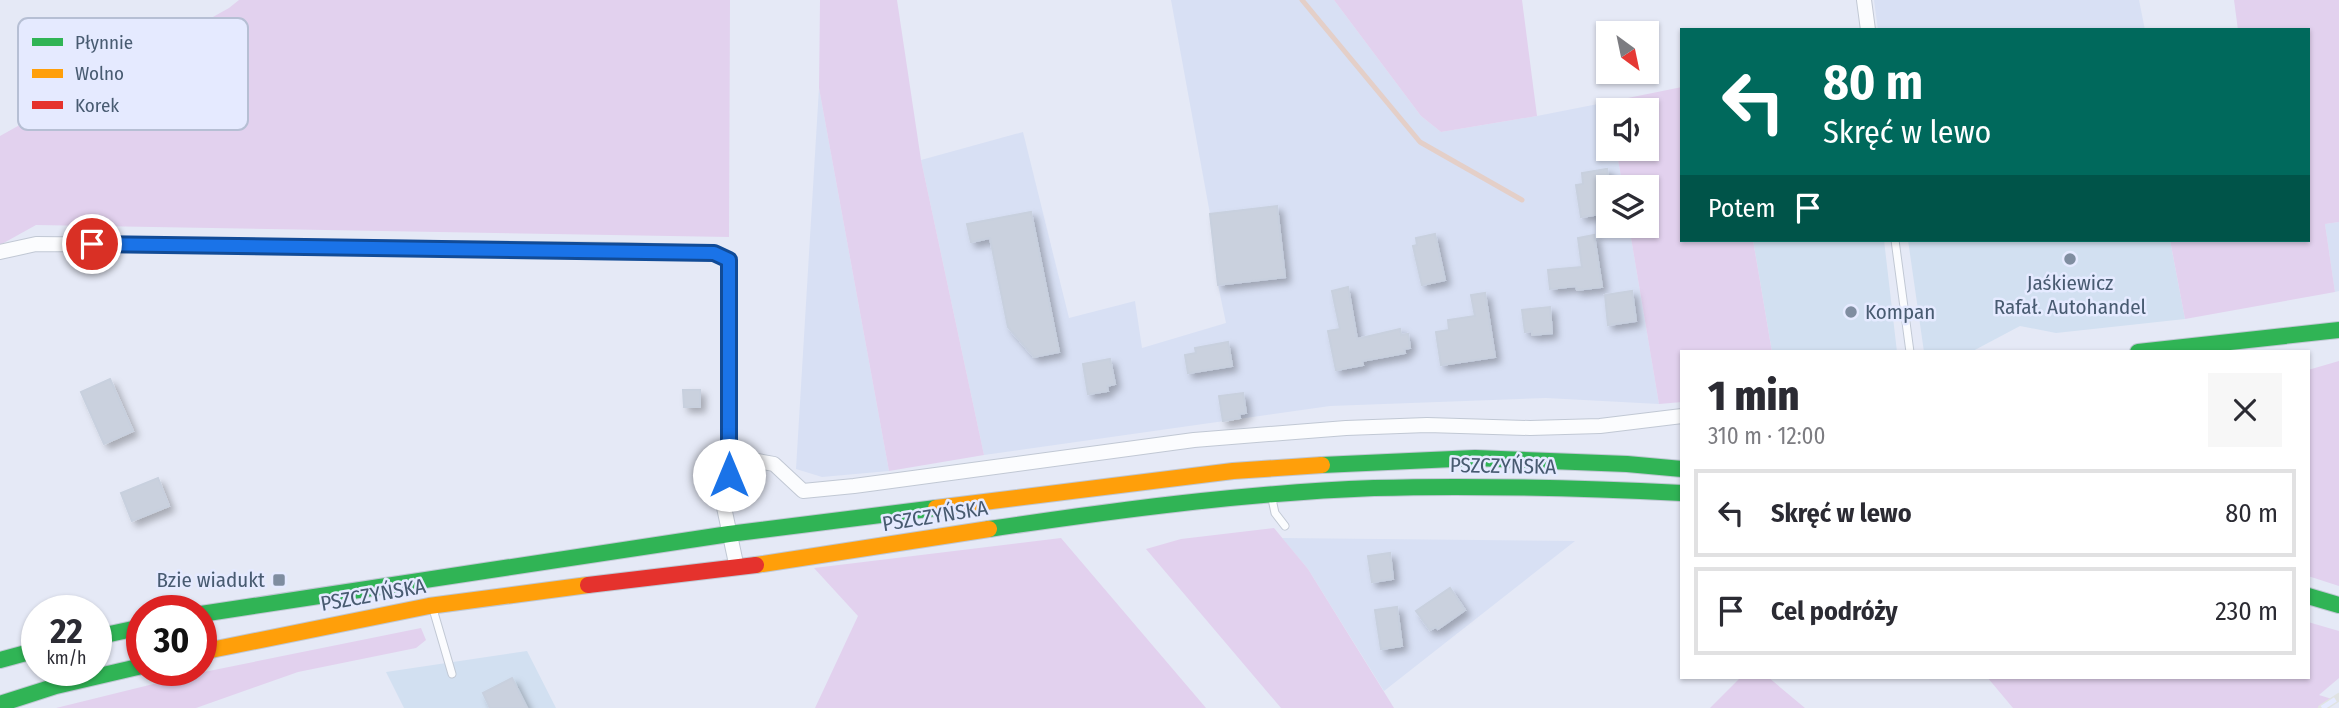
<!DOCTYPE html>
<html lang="pl">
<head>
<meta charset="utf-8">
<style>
	body { margin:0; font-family:"Fira Sans Condensed",sans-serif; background:#f7f7f7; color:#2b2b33; height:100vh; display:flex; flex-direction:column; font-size:26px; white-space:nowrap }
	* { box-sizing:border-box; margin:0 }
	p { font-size:23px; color:#7c7c81 }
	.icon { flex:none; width:38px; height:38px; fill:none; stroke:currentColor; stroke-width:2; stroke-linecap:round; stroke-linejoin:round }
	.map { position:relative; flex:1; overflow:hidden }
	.details { position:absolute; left:1680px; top:350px; width:630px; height:329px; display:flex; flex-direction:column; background:#fff; border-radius:0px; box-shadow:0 2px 5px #0004 }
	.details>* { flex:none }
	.hud { position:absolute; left:1680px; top:28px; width:630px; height:214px; border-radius:0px; box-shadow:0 2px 5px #0004; background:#00695c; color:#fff; overflow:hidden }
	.needle { width:46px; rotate:147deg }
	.tools { position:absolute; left:1596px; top:21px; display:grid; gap:14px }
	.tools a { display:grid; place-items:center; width:63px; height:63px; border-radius:0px; background:#fff; box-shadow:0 2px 5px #0004; font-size:35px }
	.speed { position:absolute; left:21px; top:595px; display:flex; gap:14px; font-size:35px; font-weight:700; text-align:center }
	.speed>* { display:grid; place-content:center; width:91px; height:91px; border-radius:50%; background:#fff; box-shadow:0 2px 5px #0004; line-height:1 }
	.speed small { font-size:18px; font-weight:400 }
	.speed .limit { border:10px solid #d22; background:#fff; color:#111 }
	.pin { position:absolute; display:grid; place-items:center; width:60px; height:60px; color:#fff; margin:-30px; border:4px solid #fff; border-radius:50%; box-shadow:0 2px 7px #0007 }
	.me { position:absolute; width:77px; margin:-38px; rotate:0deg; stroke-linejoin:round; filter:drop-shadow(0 0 5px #0008) }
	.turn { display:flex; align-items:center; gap:24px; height:147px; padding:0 28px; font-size:32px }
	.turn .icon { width:91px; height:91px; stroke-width:2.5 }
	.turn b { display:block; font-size:49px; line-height:60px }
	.then { display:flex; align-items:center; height:66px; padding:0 28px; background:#0003; gap:14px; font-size:26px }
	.round { display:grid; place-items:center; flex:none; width:74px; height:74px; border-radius:0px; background:#f7f7f7 }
	.summary { display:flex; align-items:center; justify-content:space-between; height:119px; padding:0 28px }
	h1 { font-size:42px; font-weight:800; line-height:52px }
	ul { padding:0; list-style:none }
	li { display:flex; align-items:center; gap:21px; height:88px; margin:0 14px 10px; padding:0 14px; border:4px solid #e1e1e2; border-radius:0px }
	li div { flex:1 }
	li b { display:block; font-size:26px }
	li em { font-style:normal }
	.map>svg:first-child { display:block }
	.residential { fill:#d8e0f4 }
	.commercial { fill:#d2e0f1 }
	.green { fill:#e2d1ee }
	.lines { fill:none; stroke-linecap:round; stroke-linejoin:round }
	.stream { stroke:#e4cfc8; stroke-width:5 }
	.building { fill:#cad1de; stroke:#c8d0de; stroke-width:2; filter:url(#shadow) }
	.lane-casing { stroke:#c1c8d4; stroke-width:9 }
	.street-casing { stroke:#c1c8d4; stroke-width:16 }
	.fast-casing { stroke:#bfc7d3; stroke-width:18 }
	.slow-casing { stroke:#bfc7d3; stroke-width:18 }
	.jam-casing { stroke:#bfc7d3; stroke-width:18 }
	.lane { stroke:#fbfcfe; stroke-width:7 }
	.street { stroke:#fbfcfe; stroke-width:14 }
	.fast { stroke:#30b455; stroke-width:16 }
	.slow { stroke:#ff9f0a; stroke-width:16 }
	.jam { stroke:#e5322d; stroke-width:16 }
	.rail-casing { stroke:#e0e3e2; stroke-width:8 }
	.rail { stroke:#e5eaff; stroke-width:5; stroke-dasharray:16; stroke-linecap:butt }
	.route-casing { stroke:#114b97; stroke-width:18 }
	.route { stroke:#1a73e8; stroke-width:12 }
	.poi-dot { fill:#7f8da0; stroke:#e5eaff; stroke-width:2.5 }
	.labels { text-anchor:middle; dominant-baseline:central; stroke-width:5; stroke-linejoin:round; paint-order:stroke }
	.poi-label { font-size:21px; fill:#485b71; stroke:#e5eaff }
	.street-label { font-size:21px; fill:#485b71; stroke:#e5eaff }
	.key { fill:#e5eaff; stroke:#b6bfd4; stroke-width:2 }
	.key-label { font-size:19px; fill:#485b71 }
</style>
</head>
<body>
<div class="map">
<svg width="2339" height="708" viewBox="0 0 2339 708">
	<defs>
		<filter id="shadow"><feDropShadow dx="5" dy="5" stdDeviation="3.5" flood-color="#0004"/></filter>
	</defs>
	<rect width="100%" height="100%" fill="#e5e9f6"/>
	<path class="residential" d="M1171,0H1334L1421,116L1441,132L1537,116L1608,102V149H1616L1623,187H1608V226H1629L1659,404L1546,398L1330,406L984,455L921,160L1023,132L1069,318L1135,301L1142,348L1226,323L1218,285L1210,214Z
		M1874,0H2139L2145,30H1878Z
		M819,88L889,471L822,477L796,469Z
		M2339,222V291L2335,292L2325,224Z
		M1282,538L1575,541L1384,691L1308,569Z"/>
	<path class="commercial" d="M1753,240H1884L1897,352H1772Z
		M1908,240H2170L2185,319L2056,333L2020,326L1971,352H1924Z
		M527,651L556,708H404L386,672Z"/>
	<path class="green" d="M239,0H730L729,237L36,225L0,245V136L229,8Z
		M820,0H897L921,160L984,455L889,471L819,88Z
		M1334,0H1522L1537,116L1441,132L1421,116Z
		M2234,0H2339V222L2325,224L2335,292L2185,319L2170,240H2308V30H2238Z
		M1682,87V240H1753L1772,352H1682V402L1659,404L1629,226H1647V187H1623L1616,149H1647V110H1610L1608,102Z
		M2339,361V586L2308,576V370Z
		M1274,528L1308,569L1394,708H1281L1146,549L1181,539Z
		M1061,538L1206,708H815L858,616L814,568Z
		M2308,622L2339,631V678L2319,695L2335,700L2321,708H2013L1987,677H2308Z
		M421,628L426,640L416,648L298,672L196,708H56L194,674Z
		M1741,677H1768L1805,708H1710Z"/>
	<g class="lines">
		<path class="stream" d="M1302,0L1420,142L1522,200"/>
	</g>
	<path class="building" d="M1607,169L1610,187L1608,213L1581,217L1576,185L1583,184L1582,173Z
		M1277,206L1285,277L1218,285L1210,214Z
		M1031,212L1059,352L1034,357L1008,327L990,238L971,242L967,224Z
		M1435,234L1445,280L1422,285L1413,246L1417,245L1416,238Z
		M1594,235L1602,287L1577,290L1576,286L1550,289L1548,270L1582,267L1578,238Z
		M1348,287L1357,339L1400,329L1401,335L1408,334L1410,348L1404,349L1405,353L1362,361L1363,365L1336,370L1328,331L1340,329L1332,291Z
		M1632,291L1636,321L1608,325L1605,295Z
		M1485,293L1495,357L1441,365L1436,332L1449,330L1448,320L1475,316L1471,295Z
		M1550,307L1552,333L1532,335V331L1525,332L1522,310Z
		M1228,342L1232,366L1188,373L1185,355L1196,353L1195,348Z
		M1110,359L1115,384L1107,386L1108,391L1088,394L1083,364Z
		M110,379L133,431L104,444L81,392Z
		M683,390H700V407H684Z
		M1243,393L1246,413L1239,414L1240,418L1223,421L1219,396Z
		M158,478L169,506L132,521L121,493Z
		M1390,553L1393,579L1372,582L1368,556Z
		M1450,588L1465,610L1438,629L1436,627L1430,630L1416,611Z
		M1397,607L1402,646L1381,649L1375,610Z
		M512,678L527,708H490L483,693Z"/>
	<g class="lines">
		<defs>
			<path id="lane" d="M1895,240L1910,352
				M1272,499L1275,513L1285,526
				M433,609L452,674"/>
			<path id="street" d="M1864,0L1868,30
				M0,252L36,244L624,250L714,253L729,260V475
				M737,568L722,498L729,475L752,460L774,464L803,491L854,486L1194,440L1346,428L1427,425L1530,428L1600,426L1682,416"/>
			<path id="fast" d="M2138,352L2339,330
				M1322,465L1475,458L1627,464L1682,469
				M989,529C1117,510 1245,493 1374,488C1477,485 1579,488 1682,493
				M2308,596L2339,605
				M201,614L729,534L936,508
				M96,637L142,627
				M0,660L37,650
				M0,704L56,686L142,666"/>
			<path id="slow" d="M936,508L1233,471L1322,465
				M756,565L989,529
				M201,652L429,606L588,585"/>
			<path id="jam" d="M588,585L756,565"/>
		</defs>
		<use href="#lane" class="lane-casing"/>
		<use href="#street" class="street-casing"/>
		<use href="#fast" class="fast-casing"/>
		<use href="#slow" class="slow-casing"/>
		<use href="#jam" class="jam-casing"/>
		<use href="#lane" class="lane"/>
		<use href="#street" class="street"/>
		<use href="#fast" class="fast"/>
		<use href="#slow" class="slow"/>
		<use href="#jam" class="jam"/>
		<defs>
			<path id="rail" d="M2322,708L2339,697"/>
		</defs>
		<use href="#rail" class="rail-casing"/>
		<use href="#rail" class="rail"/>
	</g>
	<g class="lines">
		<defs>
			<path id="route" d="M92,244L714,253L729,260V475"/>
		</defs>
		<use href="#route" class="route-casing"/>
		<use href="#route" class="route"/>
	</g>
	<g class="poi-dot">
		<circle cx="2070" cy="259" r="7"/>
		<circle cx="1851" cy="312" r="7"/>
		<rect x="272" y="573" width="14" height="14" rx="3.5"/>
	</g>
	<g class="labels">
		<g class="poi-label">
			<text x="2070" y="283">Jaśkiewicz<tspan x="2070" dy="24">Rafał. Autohandel</tspan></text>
			<text x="1865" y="312" text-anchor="start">Kompan</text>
			<text x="265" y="580" text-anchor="end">Bzie wiadukt</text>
		</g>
		<g class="street-label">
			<text transform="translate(1503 466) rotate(1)">PSZCZYŃSKA</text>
			<text transform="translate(935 516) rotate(-9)">PSZCZYŃSKA</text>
			<text transform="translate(373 595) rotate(-10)">PSZCZYŃSKA</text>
		</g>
	</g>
	<rect x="18" y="18" width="230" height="112" rx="10" class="key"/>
	<rect x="32" y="38" width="31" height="8" fill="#30b455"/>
	<rect x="32" y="69" width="31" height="9" fill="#ff9f0a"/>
	<rect x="32" y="101" width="31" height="8" fill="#e5322d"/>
	<g class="key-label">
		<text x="75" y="49">Płynnie</text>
		<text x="75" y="80">Wolno</text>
		<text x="75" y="112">Korek</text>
	</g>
</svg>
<div class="tools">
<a><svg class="needle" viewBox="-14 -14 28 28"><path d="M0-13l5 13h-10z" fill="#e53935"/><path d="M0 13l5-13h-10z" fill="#7c7c81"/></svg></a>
<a><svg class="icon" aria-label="sound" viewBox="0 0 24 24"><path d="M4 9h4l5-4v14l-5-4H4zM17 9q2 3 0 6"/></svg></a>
<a><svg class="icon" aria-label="layers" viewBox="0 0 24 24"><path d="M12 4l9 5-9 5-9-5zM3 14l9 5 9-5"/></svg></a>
</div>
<div class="speed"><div>22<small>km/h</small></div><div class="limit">30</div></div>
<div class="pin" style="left:92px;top:244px;background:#d93025"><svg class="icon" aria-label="arrive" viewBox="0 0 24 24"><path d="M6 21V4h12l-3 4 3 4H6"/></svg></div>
<svg class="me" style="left:729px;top:475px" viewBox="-20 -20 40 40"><circle r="19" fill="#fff"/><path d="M0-13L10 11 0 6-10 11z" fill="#1a73e8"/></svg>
<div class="hud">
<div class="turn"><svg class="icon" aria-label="left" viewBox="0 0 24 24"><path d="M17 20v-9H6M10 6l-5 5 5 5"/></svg><div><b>80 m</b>Skręć w lewo</div></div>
<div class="then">Potem<svg class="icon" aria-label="arrive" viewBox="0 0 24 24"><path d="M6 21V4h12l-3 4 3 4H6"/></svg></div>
</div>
<section class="details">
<div class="summary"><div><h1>1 min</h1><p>310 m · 12:00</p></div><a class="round"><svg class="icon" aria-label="close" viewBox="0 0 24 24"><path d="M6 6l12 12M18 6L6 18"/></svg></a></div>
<ul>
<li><svg class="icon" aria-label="left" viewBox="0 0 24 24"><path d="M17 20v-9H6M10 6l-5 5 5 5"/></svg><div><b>Skręć w lewo</b></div><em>80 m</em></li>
<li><svg class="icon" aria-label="arrive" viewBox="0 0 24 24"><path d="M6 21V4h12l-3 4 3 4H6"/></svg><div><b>Cel podróży</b></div><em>230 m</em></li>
</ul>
</section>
</div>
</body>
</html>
